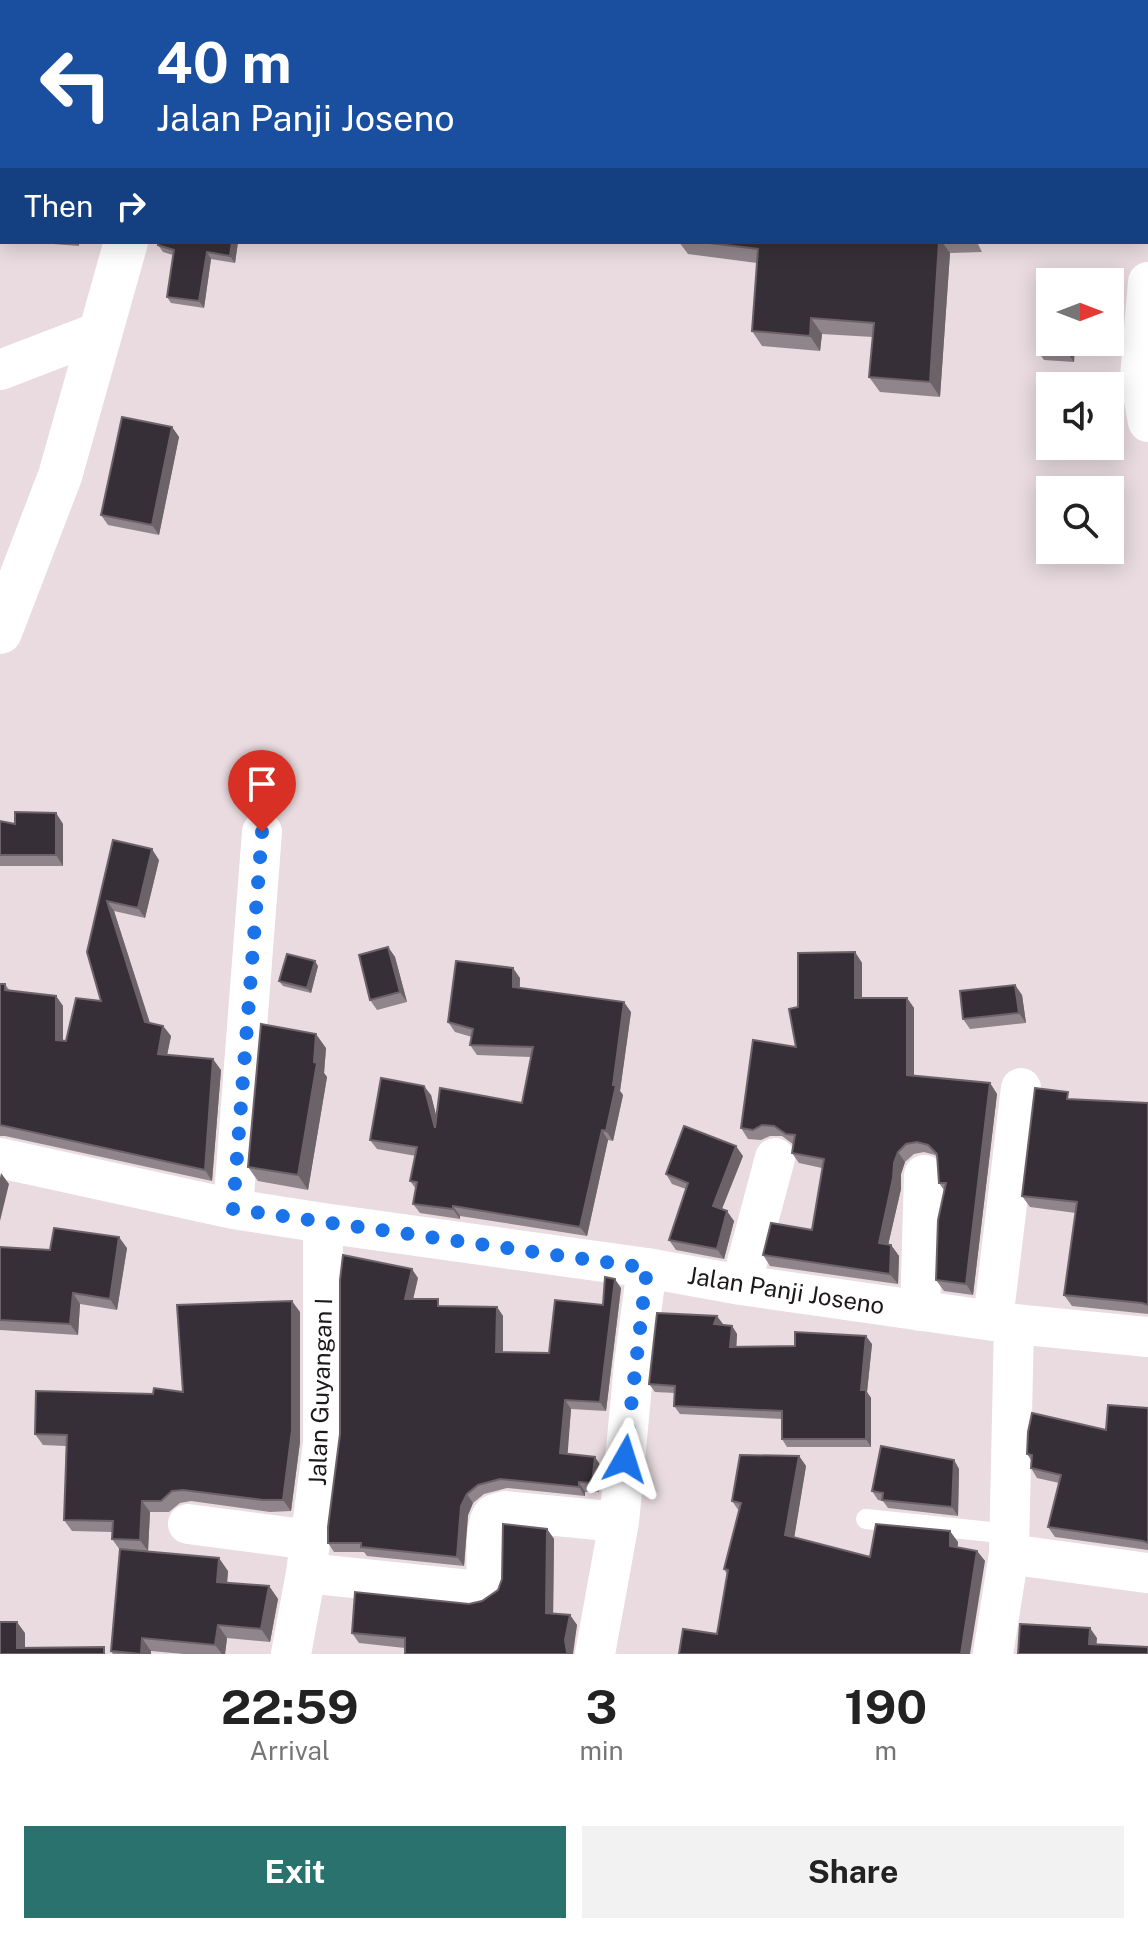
<!DOCTYPE html>
<html lang="en">
<head>
<meta charset="utf-8">
<style>
	body { margin:0; font-family:"Public Sans",sans-serif; background:#f2f2f2; color:#222; height:100vh; display:flex; flex-direction:column; font-size:30px; white-space:nowrap }
	* { box-sizing:border-box; margin:0 }
	p { font-size:26px; color:#767676 }
	.icon { flex:none; width:44px; height:44px; fill:none; stroke:currentColor; stroke-width:2; stroke-linecap:round; stroke-linejoin:round }
	.map { position:relative; height:1654px; overflow:hidden }
	.details { display:flex; flex-direction:column; background:#fff; flex:1 }
	.details>* { flex:none }
	.top-card { position:absolute; left:0px; top:0px; width:1148px; height:244px; box-shadow:0 4px 20px #0003; background:#1a4fa0; color:#fff; overflow:hidden }
	.needle { width:52px; rotate:90deg }
	.buttons { position:absolute; left:1036px; top:268px; display:grid; gap:16px }
	.buttons a { display:grid; place-items:center; width:88px; height:88px; border-radius:0px; background:#fff; box-shadow:0 4px 20px #0003; font-size:40px }
	.pin { position:absolute; display:grid; place-items:center; width:68px; height:68px; color:#fff; margin:-82px -34px; border-radius:50% 50% 50% 0; rotate:-45deg; box-shadow:0 0 8px #0007 }
	.pin .icon { rotate:45deg }
	.me { position:absolute; width:88px; margin:-44px; rotate:6deg; stroke-linejoin:round; filter:drop-shadow(0 0 6px #0008) }
	.turn { display:flex; align-items:center; gap:28px; height:168px; padding:0 24px; font-size:36px }
	.turn .icon { width:104px; height:104px; stroke-width:2.5 }
	.turn b { display:block; font-size:56px; line-height:68px }
	.then { display:flex; align-items:center; height:76px; padding:0 24px; background:#0003; gap:16px; font-size:30px }
	.eta { display:flex; justify-content:space-evenly; align-items:center; height:136px; text-align:center }
	.eta b { font-size:48px; font-weight:700; line-height:56px }
	.cta { display:flex; gap:16px; margin-top:auto; padding:16px 24px }
	.cta a { flex:1; height:92px; border-radius:0px; background:#29726e; color:#fff; font-size:32px; font-weight:700; line-height:92px; text-align:center }
	.cta a+a { background:#f2f2f2; color:#222 }
	.map>svg:first-child { display:block }
	.lines { fill:none; stroke-linecap:round; stroke-linejoin:round }
	.service { stroke:#fff; stroke-width:20 }
	.minor { stroke:#fff; stroke-width:40 }
	.secondary { stroke:#fff; stroke-width:44 }
	.wall { fill:#90858b }
	.shaded-wall { fill:#6c6369 }
	.building { fill:#362f37; stroke:#6c6369; stroke-width:2 }
	.route { stroke:#1a73e8; stroke-width:14; stroke-dasharray:0 25.2 }
	.labels { text-anchor:middle; dominant-baseline:central; stroke-width:8; stroke-linejoin:round; paint-order:stroke }
	.street-label { font-size:24px; fill:#1d1819; stroke:#fff }
</style>
</head>
<body>
<div class="map">
<svg width="1148" height="1654" viewBox="0 0 1148 1654">
	<rect width="100%" height="100%" fill="#e9dbdf"/>
	<g class="lines">
		<path class="service" d="M0,18H2
			M866,1519L1010,1534"/>
		<path class="minor" d="M1148,282L1140,378L1148,422
			M0,370L99,332
			M0,1158L233,1209L323,1223L647,1268L741,1285L1014,1324L1148,1337
			M233,1209L262,832
			M741,1285L775,1158
			M920,1311L924,1175
			M993,1320L1021,1088
			M188,1524L311,1540
			M1009,1554L1146,1573
			M306,1573L479,1591L486,1587C488,1571 483,1525 493,1515C495,1513 502,1512 505,1511L619,1522
			M291,1654L306,1573L323,1443V1223
			M595,1654L619,1522L634,1365L647,1268
			M993,1654L1009,1554L1014,1324"/>
		<path class="secondary" d="M187,2L188,0
			M0,632L60,476L126,242"/>
	</g>
	<path class="wall" d="M226,0H262L261,2H228Z
		M28,242H79V246Z
		M238,242L235,263L211,259L204,308L171,303L167,297L173,255L163,252L158,245Z
		M679,242H977L982,252L950,253L940,397L880,392L869,377L873,337L822,334L820,351L762,346L752,331L757,263L688,254Z
		M1075,342L1074,362L1044,360L1037,350Z
		M172,427L179,437L159,535L108,525L101,515Z
		M56,813L63,824V866H0V821L15,824Z
		M113,840L159,860L145,918L114,911L150,1023L163,1026L171,1036L167,1055L221,1070L212,1181L5,1136H0V984H5L10,991L56,996L63,1006V1041H66L101,1001L87,952Z
		M388,947L395,957L407,1002L377,1010L370,1000Z
		M855,952L862,963V998H907L914,1008V1076L990,1083L997,1094L973,1295L944,1291L936,1280L944,1190L939,1183L937,1157L935,1155L924,1152L914,1154L905,1162L901,1174V1189L888,1245H891L899,1256L898,1284L770,1266L763,1255L812,1230L822,1168L799,1163L792,1153L794,1145L782,1136H770L761,1140L748,1139L741,1128L796,1047L798,1007Z
		M318,966L311,993L283,986L279,981Z
		M520,978V988L631,1012L620,1091L623,1095L613,1141L608,1140L587,1236L460,1216V1219L420,1213L413,1204L416,1189L410,1181L416,1156L377,1149L370,1140L431,1095L436,1117L522,1103L532,1057L477,1055L470,1045L472,1037L455,1032L448,1022Z
		M1015,985L1022,995L1026,1023L970,1029L963,1019Z
		M326,1048L324,1073L327,1077L308,1190L258,1181L248,1167Z
		M1073,1099L1148,1103V1314L1072,1306L1064,1295L1076,1213L1030,1207L1022,1196Z
		M743,1156L722,1209L734,1221L724,1259L676,1250L669,1240L686,1189L672,1184L666,1174Z
		M0,1247L50,1250L127,1248L117,1310L80,1304L78,1335L0,1330Z
		M418,1278L413,1299L443,1306L497,1307L503,1316V1352L549,1353L621,1288L606,1411L571,1409L567,1454L601,1466L599,1492H585V1496L507,1488L484,1494L473,1503L468,1515L464,1566L367,1556L364,1552H334L328,1543Z
		M300,1312V1442L291,1511L270,1512L191,1501L180,1503L169,1512H150L148,1551L228,1571L227,1583L269,1586L278,1599L270,1642L227,1638L225,1654H184L151,1651V1654H113L111,1651L120,1550L112,1539L113,1532L72,1531L64,1520L66,1446L43,1445L35,1434L153,1394L183,1392Z
		M723,1324L722,1325L732,1326L737,1334L736,1347L872,1344L867,1392L871,1398V1447H787L782,1439V1419L680,1414L674,1406L675,1393L655,1392L649,1384Z
		M1148,1408V1550L1055,1537L1048,1527L1059,1483L1037,1478L1031,1468V1460L1027,1454L1106,1430Z
		M799,1456L806,1466L794,1537L870,1557L958,1542L957,1547L977,1551L985,1561L717,1634L727,1574L724,1569L739,1511L732,1501Z
		M954,1460L959,1469L958,1516L888,1508L883,1501L878,1500L872,1491Z
		M547,1529L554,1539L553,1614L570,1615L577,1625L572,1651L405,1648L359,1643L352,1633L482,1601L498,1590Z"/>
	<path class="shaded-wall" d="M886,0H898V2H886Z
		M1146,88L1148,91V130L1146,128Z
		M232,242H238L235,263L230,256Z
		M939,242H942L950,253L940,397L930,382Z
		M207,252L211,259L204,308L199,301Z
		M811,318L822,334L820,351L810,336Z
		M1068,342H1075L1074,362L1067,352Z
		M172,427L179,437L159,535L152,525Z
		M56,813L63,824V866L56,855Z
		M152,849L159,860L145,918L138,908Z
		M107,901L114,911L153,1033L145,1022Z
		M388,947L395,957L407,1002L400,992Z
		M855,952L862,963V1008L855,998Z
		M315,961L318,966L311,993L307,988Z
		M513,968L520,978L519,996L513,987Z
		M1015,985L1022,995L1026,1023L1019,1013Z
		M56,996L63,1006V1051L56,1040Z
		M907,998L914,1008V1085L907,1075Z
		M624,1002L631,1012L620,1091L623,1095L613,1141L606,1131Z
		M163,1026L171,1036L165,1065L158,1054Z
		M316,1034L326,1048L324,1073L327,1077L308,1190L298,1175Z
		M213,1059L221,1070L212,1181L205,1170Z
		M990,1083L997,1094L973,1295L966,1284Z
		M424,1086L431,1095L442,1138L435,1128Z
		M602,1130L608,1140L587,1236L580,1227Z
		M736,1146L743,1156L719,1216L713,1206Z
		M898,1152L905,1162L901,1174V1189L886,1254L879,1243L894,1163Z
		M1,1173L9,1184L0,1221V1178Z
		M453,1206L460,1216V1219L453,1209Z
		M727,1211L734,1221L724,1259L717,1249Z
		M119,1237L127,1248L117,1310L110,1299Z
		M891,1245L899,1256L898,1284L890,1274Z
		M412,1269L418,1278L411,1308L405,1299Z
		M615,1279L621,1288L606,1411L600,1402Z
		M73,1293L80,1304L78,1335L70,1324Z
		M292,1301L300,1312V1442L291,1511L283,1500Z
		M497,1307L503,1316V1361L496,1352Z
		M717,1316L723,1324L720,1333L714,1324Z
		M732,1326L737,1334L736,1355L730,1347Z
		M866,1336L872,1344L867,1392L871,1398V1447L866,1439L861,1390Z
		M565,1400L571,1409L567,1462L560,1453Z
		M799,1456L806,1466L793,1545L785,1535Z
		M595,1457L601,1466L599,1492L592,1483Z
		M954,1460L959,1469L958,1516L952,1507Z
		M579,1482L585,1492V1496L579,1487Z
		M467,1494L473,1503L468,1515L464,1566L457,1557L461,1506Z
		M142,1501L150,1512L148,1551L140,1540Z
		M547,1529L554,1539L553,1623L546,1613Z
		M950,1531L958,1542L957,1556L950,1546Z
		M977,1551L985,1561L970,1654H961Z
		M219,1558L228,1571L226,1595L217,1582Z
		M269,1586L278,1599L270,1642L261,1629Z
		M570,1615L577,1625L573,1654H568L567,1652L565,1640Z
		M17,1622L25,1633V1654L17,1648Z
		M218,1625L227,1638L225,1654H222L215,1645Z
		M1090,1628L1097,1638L1096,1653L1089,1644Z
		M142,1638L151,1651V1654H141Z"/>
	<path class="building" d="M38,0H112V2H37Z
		M703,0H886V2H703Z
		M959,0H1148V81H1146V2H959Z
		M0,78H2V180L0,179Z
		M0,203H2V231H0Z
		M159,242H232L230,256L207,252L199,301L167,297L174,250L158,245Z
		M701,242H939L930,382L869,377L874,323L811,318L810,336L752,331L758,249Z
		M1040,296L1050,297V342H1068L1067,352L1037,350Z
		M122,417L172,427L152,525L101,515Z
		M15,812L56,813V855H0V821L15,824Z
		M113,840L152,849L138,908L107,901L145,1022L163,1026L158,1054L213,1059L205,1170L0,1125V984H5V990L56,996V1040L66,1041L76,998L101,1001L87,952Z
		M388,947L400,992L370,1000L359,955Z
		M855,952V998H907V1075L990,1083L966,1284L936,1280L938,1220L946,1183H939L937,1154L928,1145L917,1142L906,1144L898,1152L894,1163L893,1178L879,1243L891,1245L890,1274L763,1255L771,1223L812,1230L824,1159L792,1153L795,1135L786,1134L774,1126L762,1125L753,1130L741,1128L753,1040L796,1047L789,1009L798,1007V953Z
		M287,954L315,961L307,988L279,981Z
		M456,961L513,968V987L624,1002L613,1085H616L606,1131L602,1130L580,1227L453,1206V1209L413,1204L417,1182L410,1181L417,1147L370,1140L381,1078L424,1086L435,1128L440,1088L522,1103L533,1047L470,1045L473,1029L448,1022Z
		M1015,985L1019,1013L963,1019L960,991Z
		M261,1024L316,1034L314,1062L317,1063L298,1175L248,1167Z
		M1035,1088L1068,1092L1067,1099L1148,1103V1305L1142,1303L1064,1295L1077,1202L1022,1196Z
		M684,1126L736,1146L713,1206L727,1211L717,1249L669,1240L688,1183L666,1174Z
		M54,1228L119,1237L110,1299L73,1293L70,1324L0,1320V1247L50,1250Z
		M343,1255L412,1269L405,1299H438V1306L497,1307L496,1352L549,1353L555,1300L603,1305L605,1277L615,1279L600,1402L565,1400L560,1453L595,1457L592,1483L579,1482V1487L500,1479L478,1485L467,1494L461,1506L457,1557L361,1547V1543H328V1527L340,1434V1280Z
		M292,1301V1430L283,1500H263L183,1490L172,1491L161,1501H142L140,1540L112,1539L113,1521L64,1520L67,1435L35,1434L36,1391L153,1394L154,1388L183,1392L177,1305Z
		M657,1313L717,1316L714,1324L732,1326L730,1347L795,1346V1332L866,1336L861,1390H866V1439H782V1411L674,1406L675,1386L649,1384Z
		M1108,1405L1148,1408V1543L1143,1541L1048,1527L1061,1475L1031,1468L1032,1455L1027,1454L1028,1432L1032,1413L1106,1430Z
		M881,1446L954,1460L952,1507L882,1500L883,1493L872,1491Z
		M740,1455L799,1456L785,1535L870,1557L876,1524L950,1531V1546L977,1551L961,1654H679L683,1629L717,1634L728,1570L724,1569L741,1503L732,1501Z
		M503,1524L547,1529L546,1613L570,1615L565,1640L567,1652L568,1654H405V1638L352,1633L355,1592L469,1604L482,1601L498,1590L502,1579Z
		M120,1549L219,1558L217,1582L269,1586L261,1629L218,1625L215,1645L142,1638L141,1654L111,1651Z
		M0,1622H17V1648L104,1647V1654H0Z
		M1020,1624L1090,1628L1089,1644L1148,1647V1654H1018Z"/>
	<g class="lines">
		<path class="route" d="M262,832L233,1209L647,1268L625,1459"/>
	</g>
	<g class="labels">
		<g class="street-label">
			<text transform="translate(786 1290) rotate(9)">Jalan Panji Joseno</text>
			<text transform="translate(320 1392) rotate(-88)">Jalan Guyangan I</text>
		</g>
	</g>
</svg>
<div class="buttons">
<a><svg class="needle" viewBox="-14 -14 28 28"><path d="M0-13l5 13h-10z" fill="#e53935"/><path d="M0 13l5-13h-10z" fill="#767676"/></svg></a>
<a><svg class="icon" aria-label="sound" viewBox="0 0 24 24"><path d="M4 9h4l5-4v14l-5-4H4zM17 9q2 3 0 6"/></svg></a>
<a><svg class="icon" aria-label="search" viewBox="0 0 24 24"><circle cx="10" cy="10" r="6"/><path d="M15 15l6 6"/></svg></a>
</div>
<div class="pin" style="left:262px;top:832px;background:#d93025"><svg class="icon" aria-label="arrive" viewBox="0 0 24 24"><path d="M6 21V4h12l-3 4 3 4H6"/></svg></div>
<svg class="me" style="left:625px;top:1459px" viewBox="-20 -20 40 40"><path d="M0-17L14 15 0 8-14 15z" fill="#1a73e8" stroke="#fff" stroke-width="4"/></svg>
<div class="top-card">
<div class="turn"><svg class="icon" aria-label="left" viewBox="0 0 24 24"><path d="M17 20v-9H6M10 6l-5 5 5 5"/></svg><div><b>40 m</b>Jalan Panji Joseno</div></div>
<div class="then">Then<svg class="icon" aria-label="right" viewBox="0 0 24 24"><path d="M7 20v-9h11M14 6l5 5-5 5"/></svg></div>
</div>
</div>
<section class="details">
<div class="eta">
<div><b>22:59</b><p>Arrival</p></div>
<div><b>3</b><p>min</p></div>
<div><b>190</b><p>m</p></div>
</div>
<div class="cta"><a>Exit</a><a>Share</a></div>
</section>
</body>
</html>
